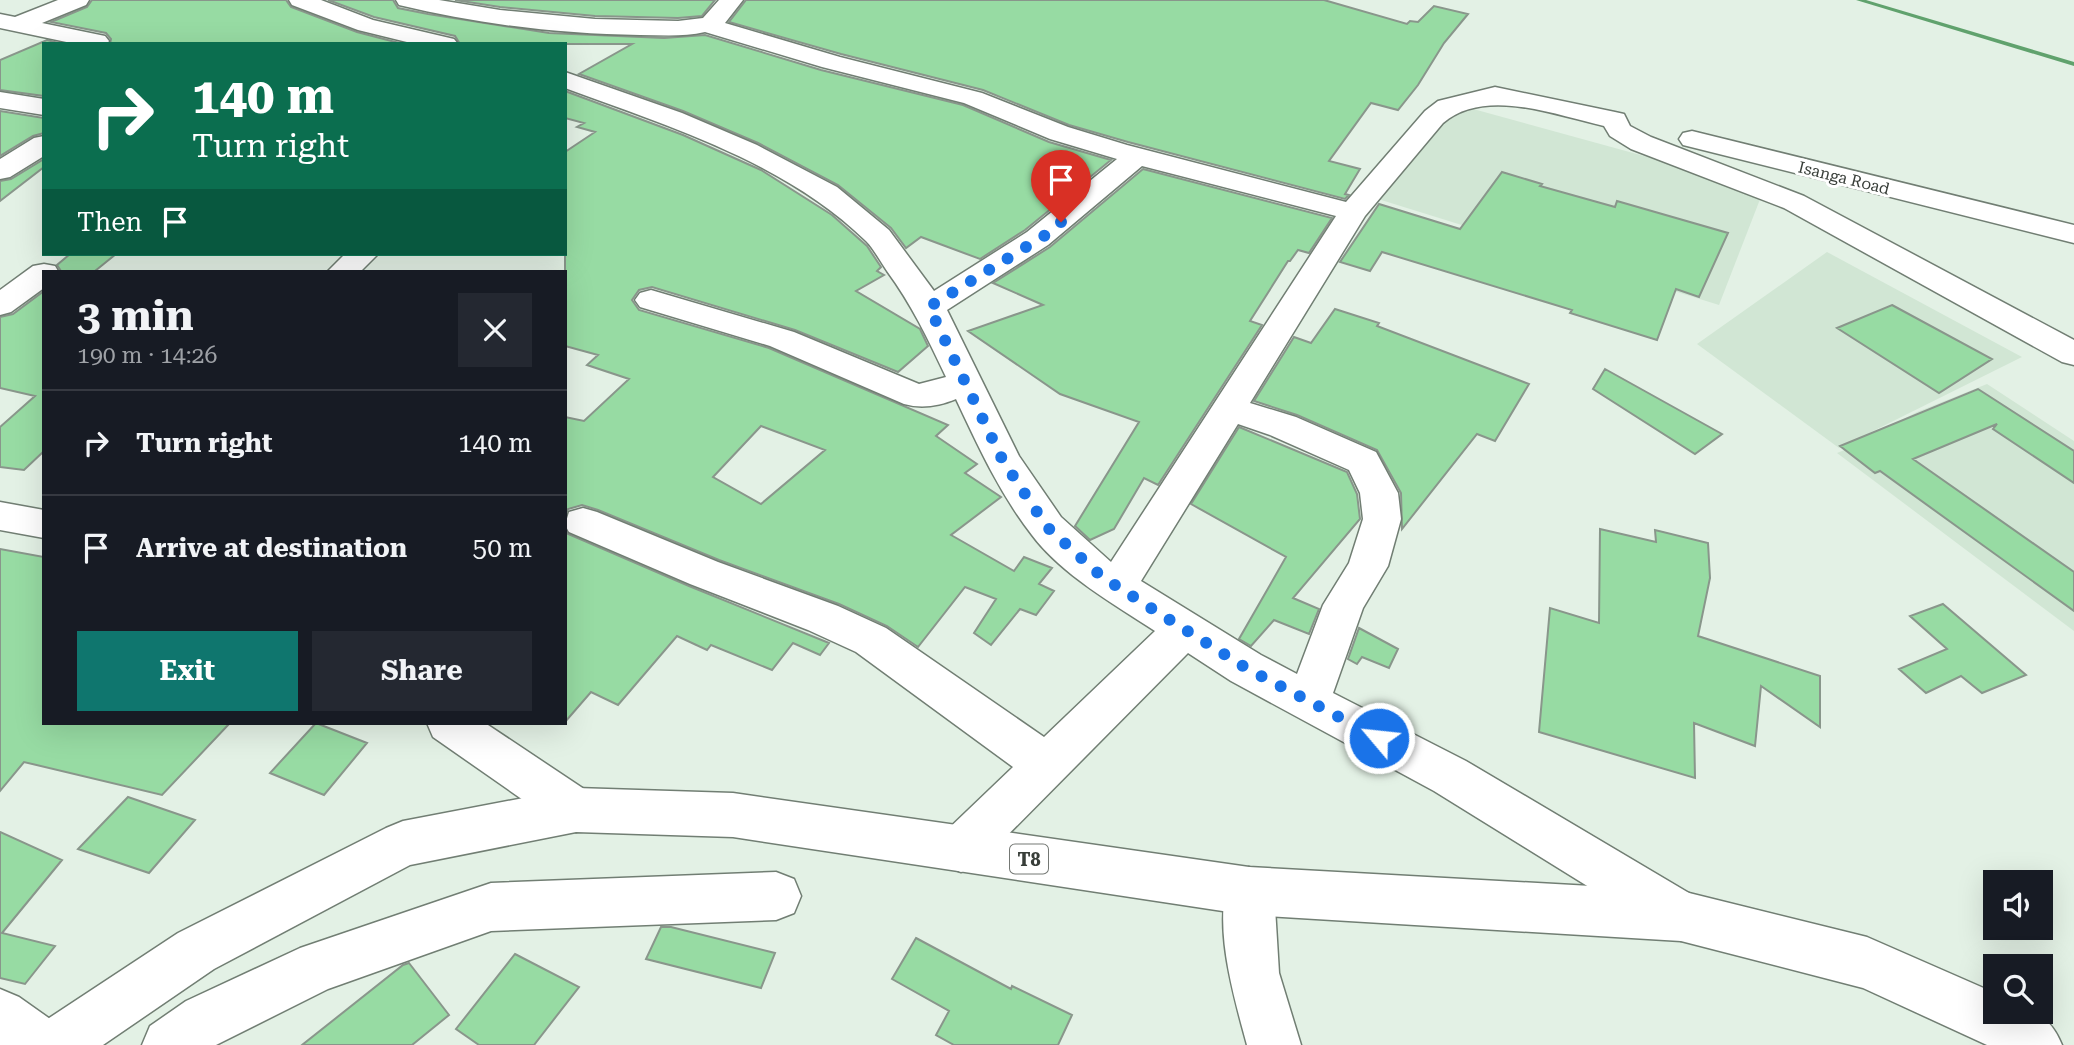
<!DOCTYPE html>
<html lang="en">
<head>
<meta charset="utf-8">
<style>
	body { margin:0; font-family:"Roboto Serif",serif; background:#242831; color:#f1f3f6; height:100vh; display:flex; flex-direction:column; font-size:26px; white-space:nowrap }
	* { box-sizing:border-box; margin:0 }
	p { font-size:23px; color:#9ea1a6 }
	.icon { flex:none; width:38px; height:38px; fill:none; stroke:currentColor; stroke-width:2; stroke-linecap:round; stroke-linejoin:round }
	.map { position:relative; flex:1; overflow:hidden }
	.sheet { position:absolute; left:42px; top:270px; width:525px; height:455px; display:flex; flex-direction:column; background:#171b24; border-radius:0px; box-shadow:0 7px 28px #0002 }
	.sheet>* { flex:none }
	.guide { position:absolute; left:42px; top:42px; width:525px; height:214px; border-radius:0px; box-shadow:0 7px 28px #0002; background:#0b6e4f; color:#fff; overflow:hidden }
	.tools { position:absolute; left:1983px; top:870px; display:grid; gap:14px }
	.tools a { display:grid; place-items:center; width:70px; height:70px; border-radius:0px; background:#171b24; box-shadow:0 7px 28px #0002; font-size:35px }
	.pin { position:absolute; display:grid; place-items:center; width:60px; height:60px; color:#fff; margin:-72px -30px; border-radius:50% 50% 50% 0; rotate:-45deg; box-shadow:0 0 7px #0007 }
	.pin .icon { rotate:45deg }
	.me { position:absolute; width:77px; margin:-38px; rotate:298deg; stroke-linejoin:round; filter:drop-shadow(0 0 5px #0008) }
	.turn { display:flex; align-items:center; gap:24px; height:147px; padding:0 35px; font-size:32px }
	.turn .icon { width:91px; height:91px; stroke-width:2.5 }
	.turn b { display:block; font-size:49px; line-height:60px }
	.then { display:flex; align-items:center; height:66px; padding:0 35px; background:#0003; gap:14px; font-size:26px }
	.round { display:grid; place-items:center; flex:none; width:74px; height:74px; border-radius:0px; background:#242831 }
	.overview { display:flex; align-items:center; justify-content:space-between; height:119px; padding:0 35px }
	h1 { font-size:42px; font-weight:700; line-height:52px }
	.button { display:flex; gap:14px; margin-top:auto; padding:14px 35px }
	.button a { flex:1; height:80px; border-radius:0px; background:#0f766e; color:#fff; font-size:28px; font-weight:700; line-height:80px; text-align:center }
	.button a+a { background:#242831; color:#f1f3f6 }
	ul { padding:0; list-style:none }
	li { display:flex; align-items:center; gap:21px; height:105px; padding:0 35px; border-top:2px solid #363941 }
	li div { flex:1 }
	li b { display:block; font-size:26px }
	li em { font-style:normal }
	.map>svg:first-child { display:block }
	.built { fill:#d1e6d4 }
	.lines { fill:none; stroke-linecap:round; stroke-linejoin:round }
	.stream { fill:#60a26d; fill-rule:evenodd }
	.building { fill:#97dba3; stroke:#89968b; stroke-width:2; fill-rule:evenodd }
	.minor-casing { stroke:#717e73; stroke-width:3 }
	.highway-casing { stroke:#717e73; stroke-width:3 }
	.minor { fill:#fff; fill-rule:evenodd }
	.highway { fill:#fff; fill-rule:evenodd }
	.route { stroke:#1a73e8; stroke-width:12; stroke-dasharray:0 21.6 }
	.labels { text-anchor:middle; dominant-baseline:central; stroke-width:6; stroke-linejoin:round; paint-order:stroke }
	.far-street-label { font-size:16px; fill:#383e39; stroke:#fff }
	.shield { fill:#fff; stroke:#747874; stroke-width:2 }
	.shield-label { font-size:18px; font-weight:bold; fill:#383e39 }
</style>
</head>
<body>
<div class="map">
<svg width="2074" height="1045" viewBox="0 0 2074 1045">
	<rect width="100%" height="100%" fill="#e3f1e5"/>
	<path class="built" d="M1455,104L1764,189L1719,305L1378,199Z
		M1827,252L2022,357L1839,448L1697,344Z
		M1987,384L2074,441V631L1837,453L1882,435L1886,428L1917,412Z"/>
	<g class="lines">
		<path class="stream" d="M1856,0H1866L2074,62V66Z"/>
	</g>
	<path class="building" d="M92,0H286L291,7L357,32L403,44H110L111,39L106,33L51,22L87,7Z
		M328,0H393L398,8L428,14L549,33L664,38L705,35L821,70L963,105L1049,142L1111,160L1025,230L980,259L921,237L906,248L891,228L838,185L758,143L683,111L579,74L632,44H460L455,36L374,17Z
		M455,0H715L702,16L678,18L595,16L500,7Z
		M746,0H1324L1407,24L1410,21L1418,22L1434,6L1468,14L1444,43L1418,85L1398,110L1371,103L1329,161L1360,169L1345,194L1349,195L1345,199L1128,142L1069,125L983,90L841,54L729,22Z
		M47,40L62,44H44V96L0,90V60Z
		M565,91L683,135L761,170L832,215L867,246L881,267L877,271L884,275L856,291L920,329L928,346L898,372L795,330L652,287L639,290L632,300L639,310L769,348L948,425L936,436L977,464L965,473L1001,497L951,535L1014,571L1024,557L1052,568L1039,584L1054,591L1036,615L1020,609L991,645L974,633L996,599L965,587L918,647L887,626L839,604L719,560L598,510L582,505L568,509L565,515V417L584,421L629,379L587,365L598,355L565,346V152L595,132L577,127L584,123L565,118ZM761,426L825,450L761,504L713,477Z
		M0,111L44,118V133L33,136L0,156Z
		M44,159V167L0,201V181L11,179Z
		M1143,169L1332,218L1309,253L1298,250L1290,261H1288L1250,321L1262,325L1158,485L1144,478L1114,529L1090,540L1075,526L1139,422L1060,394L968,331L1043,305L993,283L1050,247Z
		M1502,172L1542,184L1540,186L1615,207L1617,201L1728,233L1699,297L1676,289L1657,340L1570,313L1572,310L1382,252L1370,271L1340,262L1379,204L1460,229Z
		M70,254H116L95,271H61L57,265Z
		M44,291V451L24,470L0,467V427L35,396L0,388V317L13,314Z
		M1892,305L1992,359L1939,393L1837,328Z
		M1335,309L1379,323L1377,326L1529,384L1495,441L1477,434L1402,529L1401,493L1377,450L1297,415L1254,401L1294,337L1311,343Z
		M1605,369L1722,434L1695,454L1593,389Z
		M1978,389L2074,451V483L1993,429L1997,424L1913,459L2074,572V611L1880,471L1875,473L1840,446Z
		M1239,427L1347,472L1357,494L1360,519L1293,598L1319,609L1309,634L1274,620L1251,646L1239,639L1286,557L1191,504Z
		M1600,529L1656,542L1655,530L1708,543L1710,578L1698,636L1820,676V727L1761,686L1755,746L1694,723L1695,778L1539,732L1550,608L1599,623Z
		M565,531L568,534L689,586L829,643L820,655L793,643L772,670L711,645L707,650L677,636L618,705L591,692L565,722Z
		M0,549L44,557V723H230L162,795L24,762L0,791Z
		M1943,604L2026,675L1982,693L1961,676L1926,693L1899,669L1947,649L1910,616Z
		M1359,628L1398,649L1389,668L1362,657L1357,664L1348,659Z
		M316,723L367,743L324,795L270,773Z
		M128,797L195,820L149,873L78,849Z
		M0,832L62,860L2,933L55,946L25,984L0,978Z
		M661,927H671L775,953L761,988L646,959Z
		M916,938L1011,989L1012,986L1072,1015L1058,1045H954L936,1035L949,1011L892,979Z
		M515,954L579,987L534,1045H479L456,1029Z
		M409,963L449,1015L412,1045H302L403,965Z"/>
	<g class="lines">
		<defs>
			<path id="minor" d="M58,0H89L86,5L42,23L105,36L109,41L107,44H76L0,28V14L15,17Z
				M289,0H321L373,20L454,39L458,44H415L358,30L292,5Z
				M396,0H439L500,10L595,19L678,21L703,18L719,0H743L725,23L840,57L982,93L1068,127L1127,145L1346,202L1425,111L1438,101L1495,87L1615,112L1624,114L1630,126L1651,137L1804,196L2074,340V365L2062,362L1784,208L1631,149L1610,136L1604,126C1555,115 1485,87 1443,123L1365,216L1250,403L1296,417L1376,452L1398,493L1401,519L1388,566L1363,608L1333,693L1466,761L1699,899L1706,916L1699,933L1681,941L1663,933L1434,791L1231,681L1188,653L978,865L961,872L944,865L937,849L944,833L1013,767L856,652L808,630L690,584L569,532L565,525L569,512L583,508L597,512L718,562L838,606L886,628L1044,737L1155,631C1115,605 1061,574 1032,535C1000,494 978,446 956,399C939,406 922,409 904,404L770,346L640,307L635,300L640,293L651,290L794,332L919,384L946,377C928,339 912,305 887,271C880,261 874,249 866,241C785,162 668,126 565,88V72L682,113L757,145L837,187L889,230L934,291L1027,232L1117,159L1050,139L964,103L822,67L705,32C684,37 661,35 640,35C559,34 478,24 399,5ZM1142,166L1336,216L1111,562L1061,517L1019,456L947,310L1048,245ZM1238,424L1270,435L1349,470L1360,493L1363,519L1349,563L1323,605L1297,674L1261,655L1141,581Z
				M0,92L44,99V115L0,108Z
				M1692,131L2074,225V243L1683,145L1679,139L1683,133Z
				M44,136V156L10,177L0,179V159L34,138Z
				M345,254H378L361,271H328Z
				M44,264L55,266L58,271H44V288L11,312L0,315V290L33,266Z
				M0,502L44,510V538L0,530Z
				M427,723H485L593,795L600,810L593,825L576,832L559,825L433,737Z
				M1249,867L1267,874L1274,891L1279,973L1301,1045H1247C1234,997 1211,921 1231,874Z
				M776,872L794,879L801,896L794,913L776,920L491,931L328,989L216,1045H142L150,1026L186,1001L300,948L491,883Z
				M0,989L19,997L60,1026L68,1045H0Z"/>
			<path id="highway" d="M576,788L733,793L1249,867L1681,891L1867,937L1995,993V1012C2030,1012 2047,1009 2062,1045H1987L1863,988L1681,941L1249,915L733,837L576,832L410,865L214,969L103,1045H29L37,1026L178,933L386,828L403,821Z"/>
		</defs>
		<use href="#minor" class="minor-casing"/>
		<use href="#highway" class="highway-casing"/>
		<use href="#minor" class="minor"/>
		<use href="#highway" class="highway"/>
	</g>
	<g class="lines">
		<path class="route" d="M1061,222L1047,234L929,307L1003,461L1047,527L1101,576L1140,601L1246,668L1379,738"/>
	</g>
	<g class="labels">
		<g class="far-street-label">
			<text transform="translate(1844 178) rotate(14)">Isanga Road</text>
		</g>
		<rect class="shield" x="1010" y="844.5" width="38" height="29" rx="5"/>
		<g class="shield-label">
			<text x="1029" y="859">T8</text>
		</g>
	</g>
</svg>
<div class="tools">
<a><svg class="icon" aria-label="sound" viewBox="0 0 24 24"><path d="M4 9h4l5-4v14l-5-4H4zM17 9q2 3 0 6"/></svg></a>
<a><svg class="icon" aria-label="search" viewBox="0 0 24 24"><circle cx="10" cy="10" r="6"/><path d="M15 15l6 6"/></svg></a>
</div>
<div class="pin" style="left:1061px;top:222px;background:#d93025"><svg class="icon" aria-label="arrive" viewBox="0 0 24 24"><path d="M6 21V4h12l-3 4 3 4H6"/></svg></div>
<svg class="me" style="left:1379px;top:738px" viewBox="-20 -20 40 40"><circle r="17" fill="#1a73e8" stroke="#fff" stroke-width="3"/><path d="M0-11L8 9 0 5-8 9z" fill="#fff"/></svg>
<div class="guide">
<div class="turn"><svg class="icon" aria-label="right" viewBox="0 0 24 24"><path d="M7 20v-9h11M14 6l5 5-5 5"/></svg><div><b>140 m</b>Turn right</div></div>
<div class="then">Then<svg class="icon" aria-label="arrive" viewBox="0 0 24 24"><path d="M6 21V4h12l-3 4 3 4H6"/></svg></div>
</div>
<section class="sheet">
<div class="overview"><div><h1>3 min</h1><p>190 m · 14:26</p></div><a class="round"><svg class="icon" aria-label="close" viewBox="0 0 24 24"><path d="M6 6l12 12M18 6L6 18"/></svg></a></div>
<ul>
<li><svg class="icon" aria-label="right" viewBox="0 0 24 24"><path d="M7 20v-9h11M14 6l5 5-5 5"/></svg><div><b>Turn right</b></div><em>140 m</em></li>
<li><svg class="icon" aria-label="arrive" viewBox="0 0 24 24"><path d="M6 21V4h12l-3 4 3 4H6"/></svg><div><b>Arrive at destination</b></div><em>50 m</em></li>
</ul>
<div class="button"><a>Exit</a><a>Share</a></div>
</section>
</div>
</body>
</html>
